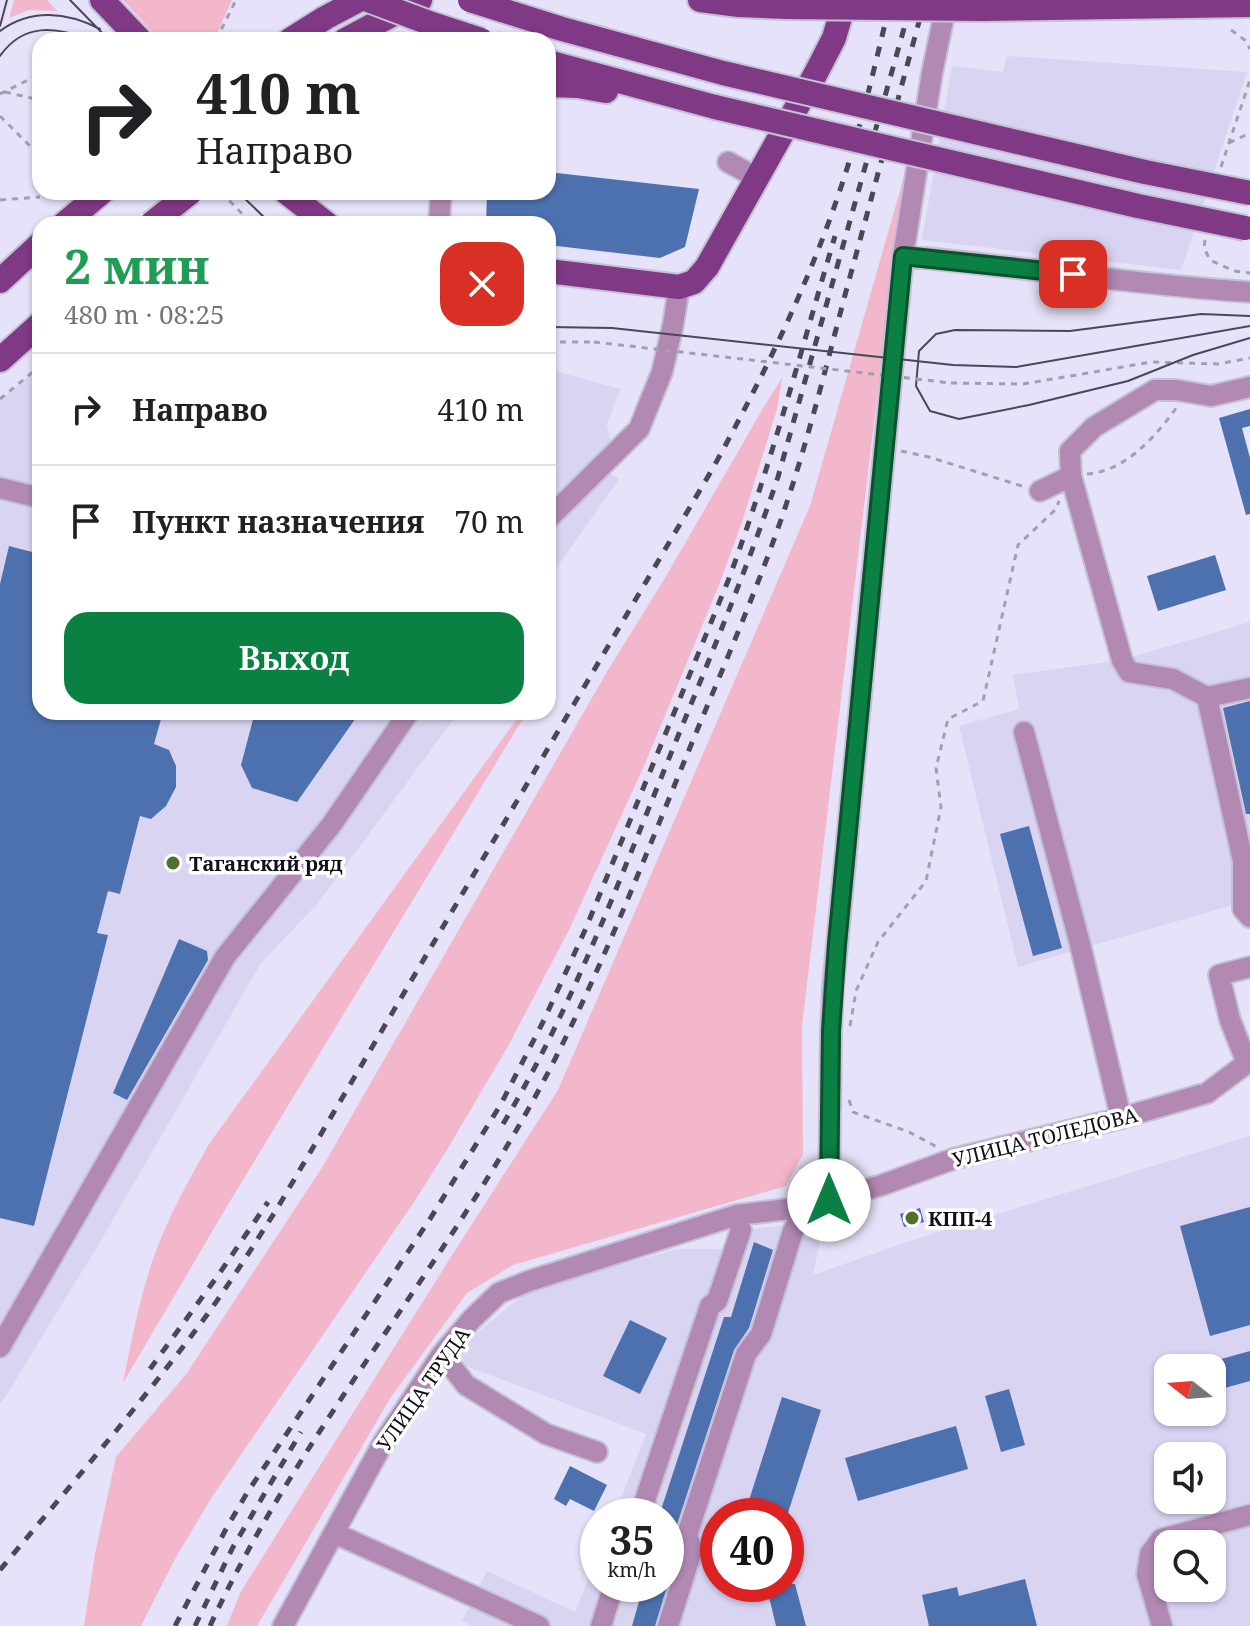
<!DOCTYPE html>
<html lang="ru">
<head>
<meta charset="utf-8">
<style>
	body { margin:0; font-family:"Noto Serif",serif; background:#f6f6f6; color:#202124; height:100vh; display:flex; flex-direction:column; font-size:30px; white-space:nowrap }
	* { box-sizing:border-box; margin:0 }
	p { font-size:26px; color:#757577 }
	.icon { flex:none; width:44px; height:44px; fill:none; stroke:currentColor; stroke-width:2; stroke-linecap:round; stroke-linejoin:round }
	.map { position:relative; flex:1; overflow:hidden }
	.panel { position:absolute; left:32px; top:216px; width:524px; height:504px; display:flex; flex-direction:column; background:#fff; border-radius:24px; box-shadow:0 2px 6px #0004 }
	.panel>* { flex:none }
	.guide { position:absolute; left:32px; top:32px; width:524px; height:168px; border-radius:24px; box-shadow:0 2px 6px #0004; background:#fff; color:#202124; overflow:hidden }
	.needle { width:52px; rotate:287deg }
	.controls { position:absolute; left:1154px; top:1354px; display:grid; gap:16px }
	.controls a { display:grid; place-items:center; width:72px; height:72px; border-radius:16px; background:#fff; box-shadow:0 2px 6px #0004; font-size:40px }
	.speed { position:absolute; left:580px; top:1498px; display:flex; gap:16px; font-size:40px; font-weight:700; text-align:center }
	.speed>* { display:grid; place-content:center; width:104px; height:104px; border-radius:50%; background:#fff; box-shadow:0 2px 6px #0004; line-height:1 }
	.speed small { font-size:20px; font-weight:400 }
	.speed .limit { border:12px solid #d22; background:#fff; color:#111 }
	.pin { position:absolute; display:grid; place-items:center; width:68px; height:68px; color:#fff; margin:-34px; border-radius:16px; box-shadow:0 4px 12px #0006 }
	.me { position:absolute; width:88px; margin:-44px; rotate:0deg; stroke-linejoin:round; filter:drop-shadow(0 0 6px #0008) }
	.turn { display:flex; align-items:center; gap:28px; height:168px; padding:0 32px; font-size:36px }
	.turn .icon { width:104px; height:104px; stroke-width:2.5 }
	.turn b { display:block; font-size:56px; line-height:68px }
	.round { display:grid; place-items:center; flex:none; width:84px; height:84px; border-radius:24px; background:#f6f6f6 }
	.summary { display:flex; align-items:center; justify-content:space-between; height:136px; padding:0 32px }
	h1 { font-size:48px; font-weight:700; line-height:60px; color:#1e9e55 }
	.action { display:flex; gap:16px; margin-top:auto; padding:16px 32px }
	.action a { flex:1; height:92px; border-radius:24px; background:#0b8043; color:#fff; font-size:32px; font-weight:700; line-height:92px; text-align:center }
	ul { padding:0; list-style:none }
	li { display:flex; align-items:center; gap:24px; height:112px; padding:0 32px; border-top:2px solid #e0e0e0 }
	li div { flex:1 }
	li b { display:block; font-size:30px }
	li em { font-style:normal }
	.map>svg:first-child { display:block }
	.built { fill:#d9d4f2; fill-rule:evenodd }
	.green { fill:#f3b7cb }
	.building { fill:#4d71ae }
	.lines { fill:none; stroke-linecap:round; stroke-linejoin:round }
	.minor-casing { stroke:#c4c0d5; stroke-width:24 }
	.major-casing { stroke:#c4c0d5; stroke-width:28 }
	.path { stroke:#a29fb1; stroke-width:3; stroke-dasharray:6 6; stroke-linecap:butt }
	.minor { stroke:#b189b3; stroke-width:20 }
	.major { stroke:#803985; stroke-width:24 }
	.tram { stroke:#494853; stroke-width:2 }
	.rail { stroke:#494853; stroke-width:5; stroke-dasharray:10 10; stroke-linecap:butt }
	.major-bridge-casing { stroke:#c4c0d5; stroke-width:28; stroke-linecap:butt }
	.path-bridge { stroke:#a29fb1; stroke-width:3; stroke-dasharray:6 6; stroke-linecap:butt }
	.major-bridge { stroke:#803985; stroke-width:24 }
	.route-casing { stroke:#07532c; stroke-width:20 }
	.route { stroke:#0b8043; stroke-width:14 }
	.poi-dot { fill:#4e722b; stroke:#fff; stroke-width:3 }
	.labels { text-anchor:middle; dominant-baseline:central; stroke-width:7; stroke-linejoin:round; paint-order:stroke }
	.poi-label { font-size:20px; font-weight:bold; fill:#111017; stroke:#fff; text-anchor:start }
	.street-label { font-size:20px; fill:#111017; stroke:#fff }
</style>
</head>
<body>
<div class="map">
<svg width="1250" height="1626" viewBox="0 0 1250 1626">
	<rect width="100%" height="100%" fill="#e6e2f9"/>
	<path class="built" d="M1007,56L1247,72L1181,270L922,240L952,66L1003,72Z
		M40,366V712H459L318,903L261,963L100,1242L4,1399L0,1403V401Z
		M548,369L620,389L607,425L613,450L600,468L619,479L548,580Z
		M1250,622V900L1018,967L959,726L1019,709L1013,675L1122,660Z
		M1250,1136V1626H473L462,1621L487,1571L575,1612L598,1555V1584H666V1516H614L646,1434L466,1366L458,1349L529,1290L678,1249H724L733,1231L780,1226L820,1242L813,1275L910,1241ZM1168,1368H1212V1412H1168ZM1168,1456H1212V1500H1168ZM718,1516H786V1584H718ZM1168,1544H1212V1588H1168Z"/>
	<path class="green" d="M14,0H47L57,11L29,10L9,18Z
		M123,0H232L214,40H160Z
		M903,180L802,1026L803,1154L786,1186L513,1265L467,1293L391,1397L257,1626H227L240,1593L449,1260L558,1090L810,506Z
		M782,378L777,409L742,522L719,585L644,766L569,930L507,1048L447,1150L414,1202L210,1500L175,1559L141,1626H84L95,1554L116,1457L187,1373L323,1166L608,670L665,578L762,410Z
		M522,712H527L226,1208L123,1383C131,1342 139,1302 152,1262C166,1220 188,1182 209,1144Z"/>
	<path class="building" d="M548,172L699,189L685,247L660,258L548,245V224H486L487,192H548Z
		M1250,409V426L1242,428L1250,458V514L1246,515L1219,418Z
		M9,546L40,554V712H163L154,744L169,750L176,766V787L166,806L151,819L140,816L120,894L108,891L97,933L108,935L34,1226L0,1218V584Z
		M1215,555L1226,590L1158,611L1147,576Z
		M1250,701V814H1246L1223,708Z
		M255,712H360L297,802L252,788L241,765Z
		M1029,826L1062,948L1033,956L1000,834Z
		M179,939L207,951L208,960L127,1100L113,1093Z
		M1250,1207V1325L1210,1336L1180,1226Z
		M920,1208L924,1222L904,1227L900,1214Z
		M754,1242L773,1250L749,1328L734,1350L675,1531V1539L678,1551L655,1626H632L644,1584H666V1516H659L724,1317H731Z
		M630,1320L667,1338L640,1394L603,1376Z
		M1250,1351V1381L1221,1389L1214,1361Z
		M1009,1389L1025,1445L1001,1452L985,1396Z
		M782,1397L821,1410L787,1516H744Z
		M956,1426L968,1469L858,1501L845,1458Z
		M570,1466L607,1485L594,1511L570,1499L566,1506L554,1499Z
		M1025,1579L1037,1626H929L922,1595L957,1587L959,1596Z
		M766,1584H795L806,1626H776Z"/>
	<g class="lines">
		<defs>
			<path id="minor" d="M728,162L757,178
				M439,224L441,192
				M903,256C1019,266 1134,285 1250,292
				M1250,387L1211,396L1176,390H1155L1094,427L1070,451L1071,476L1122,660L1129,672L1173,679L1207,697L1243,861V909L1250,917
				M0,488L40,498
				M1040,491L1071,476
				M548,519L639,429L662,372L673,325L679,287
				M1207,697L1250,688
				M1024,732L1080,944L1121,1118
				M1247,1063L1230,1020L1219,975L1250,967
				M829,1200L831,1031L833,987L903,256L932,73L943,20L949,0
				M0,1347L225,957L332,824L409,712
				M442,1354L466,1385L546,1434L597,1452
				M641,1516L642,1509L710,1306L717,1301L741,1230L737,1215
				M334,1533L539,1626
				M283,1626L383,1443L442,1354L472,1319L499,1293L529,1281L737,1215L805,1207L882,1185L953,1159L1121,1118L1207,1093L1247,1063L1250,1057
				M601,1626L612,1591L623,1586L624,1584
				M668,1626L692,1551L687,1535L746,1354L761,1334L793,1231L805,1207
				M1162,1626L1147,1574L1150,1554L1161,1539L1250,1515"/>
			<path id="major" d="M102,0L140,40
				M700,0L739,5L788,7
				M983,9L1250,5
				M290,40L325,18L359,0
				M345,40L420,0
				M548,62L715,107
				M548,85L578,86L606,91
				M286,192L327,224
				M64,224L102,192
				M548,271L679,287L694,282L707,267L816,73L834,38L845,0
				M0,281L40,244
				M0,360L40,324"/>
		</defs>
		<use href="#minor" class="minor-casing"/>
		<use href="#major" class="major-casing"/>
		<path class="path" d="M1231,30L1246,41L1250,49
			M216,40L236,0
			M5,92L40,100
			M0,94L40,74
			M0,116L40,156
			M1229,143L1250,133
			M1221,167L1250,80
			M221,192L252,224
			M0,200L40,197
			M1205,240L1204,248L1210,260L1234,271L1250,273
			M548,342H594
			M951,383L1023,384L1152,362L1218,364L1250,358
			M0,399L40,366
			M901,451L929,457L1025,487
			M1087,474C1126,471 1155,437 1177,407
			M850,1026L856,991L878,942L926,881L941,807L936,768L948,719L983,701L1018,545L1056,509L1059,501
			M849,1100L853,1112L909,1132L937,1147"/>
		<use href="#minor" class="minor"/>
		<use href="#major" class="major"/>
		<path class="tram" d="M70,0L109,40
			M0,26L7,0
			M0,31C31,8 67,12 100,29
			M0,56C23,23 55,26 90,40
			M238,192L271,224
			M1250,316L1201,314L1070,331L955,330L936,334L919,351L916,386L930,411L959,419L1029,405L1128,381L1193,355L1250,338
			M548,327L612,328L953,365L1016,367L1250,326"/>
		<path class="rail" d="M503,1124C567,1017 612,899 659,783C700,681 743,581 778,477L912,0
			M150,1369L219,1274L268,1202
			M0,1570C69,1487 140,1405 204,1319C230,1283 254,1245 278,1207L713,468C764,375 811,280 844,178C863,120 876,59 891,0
			M175,1626L226,1529L247,1493L430,1219L501,1104L544,1020L586,928L728,581C770,468 801,351 835,236
			M195,1626L233,1547L301,1432
			M210,1626C303,1424 455,1257 555,1059C604,962 643,862 684,762C718,679 755,596 784,511C808,440 826,367 845,295C872,197 898,98 925,0"/>
		<defs>
			<path id="major-bridge" d="M368,0L432,24L481,40
				M470,0L562,29L723,73L1145,172L1250,193
				M788,7L983,9
				M715,107L1138,206L1245,228
				M151,224L191,192"/>
		</defs>
		<use href="#major-bridge" class="major-bridge-casing"/>
		<path class="path-bridge" d="M594,342L951,383"/>
		<use href="#major-bridge" class="major-bridge"/>
	</g>
	<g class="lines">
		<defs>
			<path id="route" d="M829,1200L831,1031L837,944L903,256L1073,274"/>
		</defs>
		<use href="#route" class="route-casing"/>
		<use href="#route" class="route"/>
	</g>
	<g class="poi-dot">
		<circle cx="173" cy="863" r="8"/>
		<circle cx="912" cy="1218" r="8"/>
	</g>
	<g class="labels">
		<g class="poi-label">
			<text x="189" y="863">Таганский ряд</text>
			<text x="928" y="1218">КПП-4</text>
		</g>
		<g class="street-label">
			<text transform="translate(1045 1137) rotate(-14)">УЛИЦА ТОЛЕДОВА</text>
			<text transform="translate(423 1389) rotate(-55)">УЛИЦА ТРУДА</text>
		</g>
	</g>
</svg>
<div class="controls">
<a><svg class="needle" viewBox="-14 -14 28 28"><path d="M0-13l5 13h-10z" fill="#e53935"/><path d="M0 13l5-13h-10z" fill="#757577"/></svg></a>
<a><svg class="icon" aria-label="sound" viewBox="0 0 24 24"><path d="M4 9h4l5-4v14l-5-4H4zM17 9q2 3 0 6"/></svg></a>
<a><svg class="icon" aria-label="search" viewBox="0 0 24 24"><circle cx="10" cy="10" r="6"/><path d="M15 15l6 6"/></svg></a>
</div>
<div class="speed"><div>35<small>km/h</small></div><div class="limit">40</div></div>
<div class="pin" style="left:1073px;top:274px;background:#d93025"><svg class="icon" aria-label="arrive" viewBox="0 0 24 24"><path d="M6 21V4h12l-3 4 3 4H6"/></svg></div>
<svg class="me" style="left:829px;top:1200px" viewBox="-20 -20 40 40"><circle r="19" fill="#fff"/><path d="M0-13L10 11 0 6-10 11z" fill="#0b8043"/></svg>
<div class="guide">
<div class="turn"><svg class="icon" aria-label="right" viewBox="0 0 24 24"><path d="M7 20v-9h11M14 6l5 5-5 5"/></svg><div><b>410 m</b>Направо</div></div>
</div>
<section class="panel">
<div class="summary"><div><h1>2 мин</h1><p>480 m · 08:25</p></div><a class="round" style="background:#d93025;color:#fff"><svg class="icon" aria-label="close" viewBox="0 0 24 24"><path d="M6 6l12 12M18 6L6 18"/></svg></a></div>
<ul>
<li><svg class="icon" aria-label="right" viewBox="0 0 24 24"><path d="M7 20v-9h11M14 6l5 5-5 5"/></svg><div><b>Направо</b></div><em>410 m</em></li>
<li><svg class="icon" aria-label="arrive" viewBox="0 0 24 24"><path d="M6 21V4h12l-3 4 3 4H6"/></svg><div><b>Пункт назначения</b></div><em>70 m</em></li>
</ul>
<div class="action"><a>Выход</a></div>
</section>
</div>
</body>
</html>
